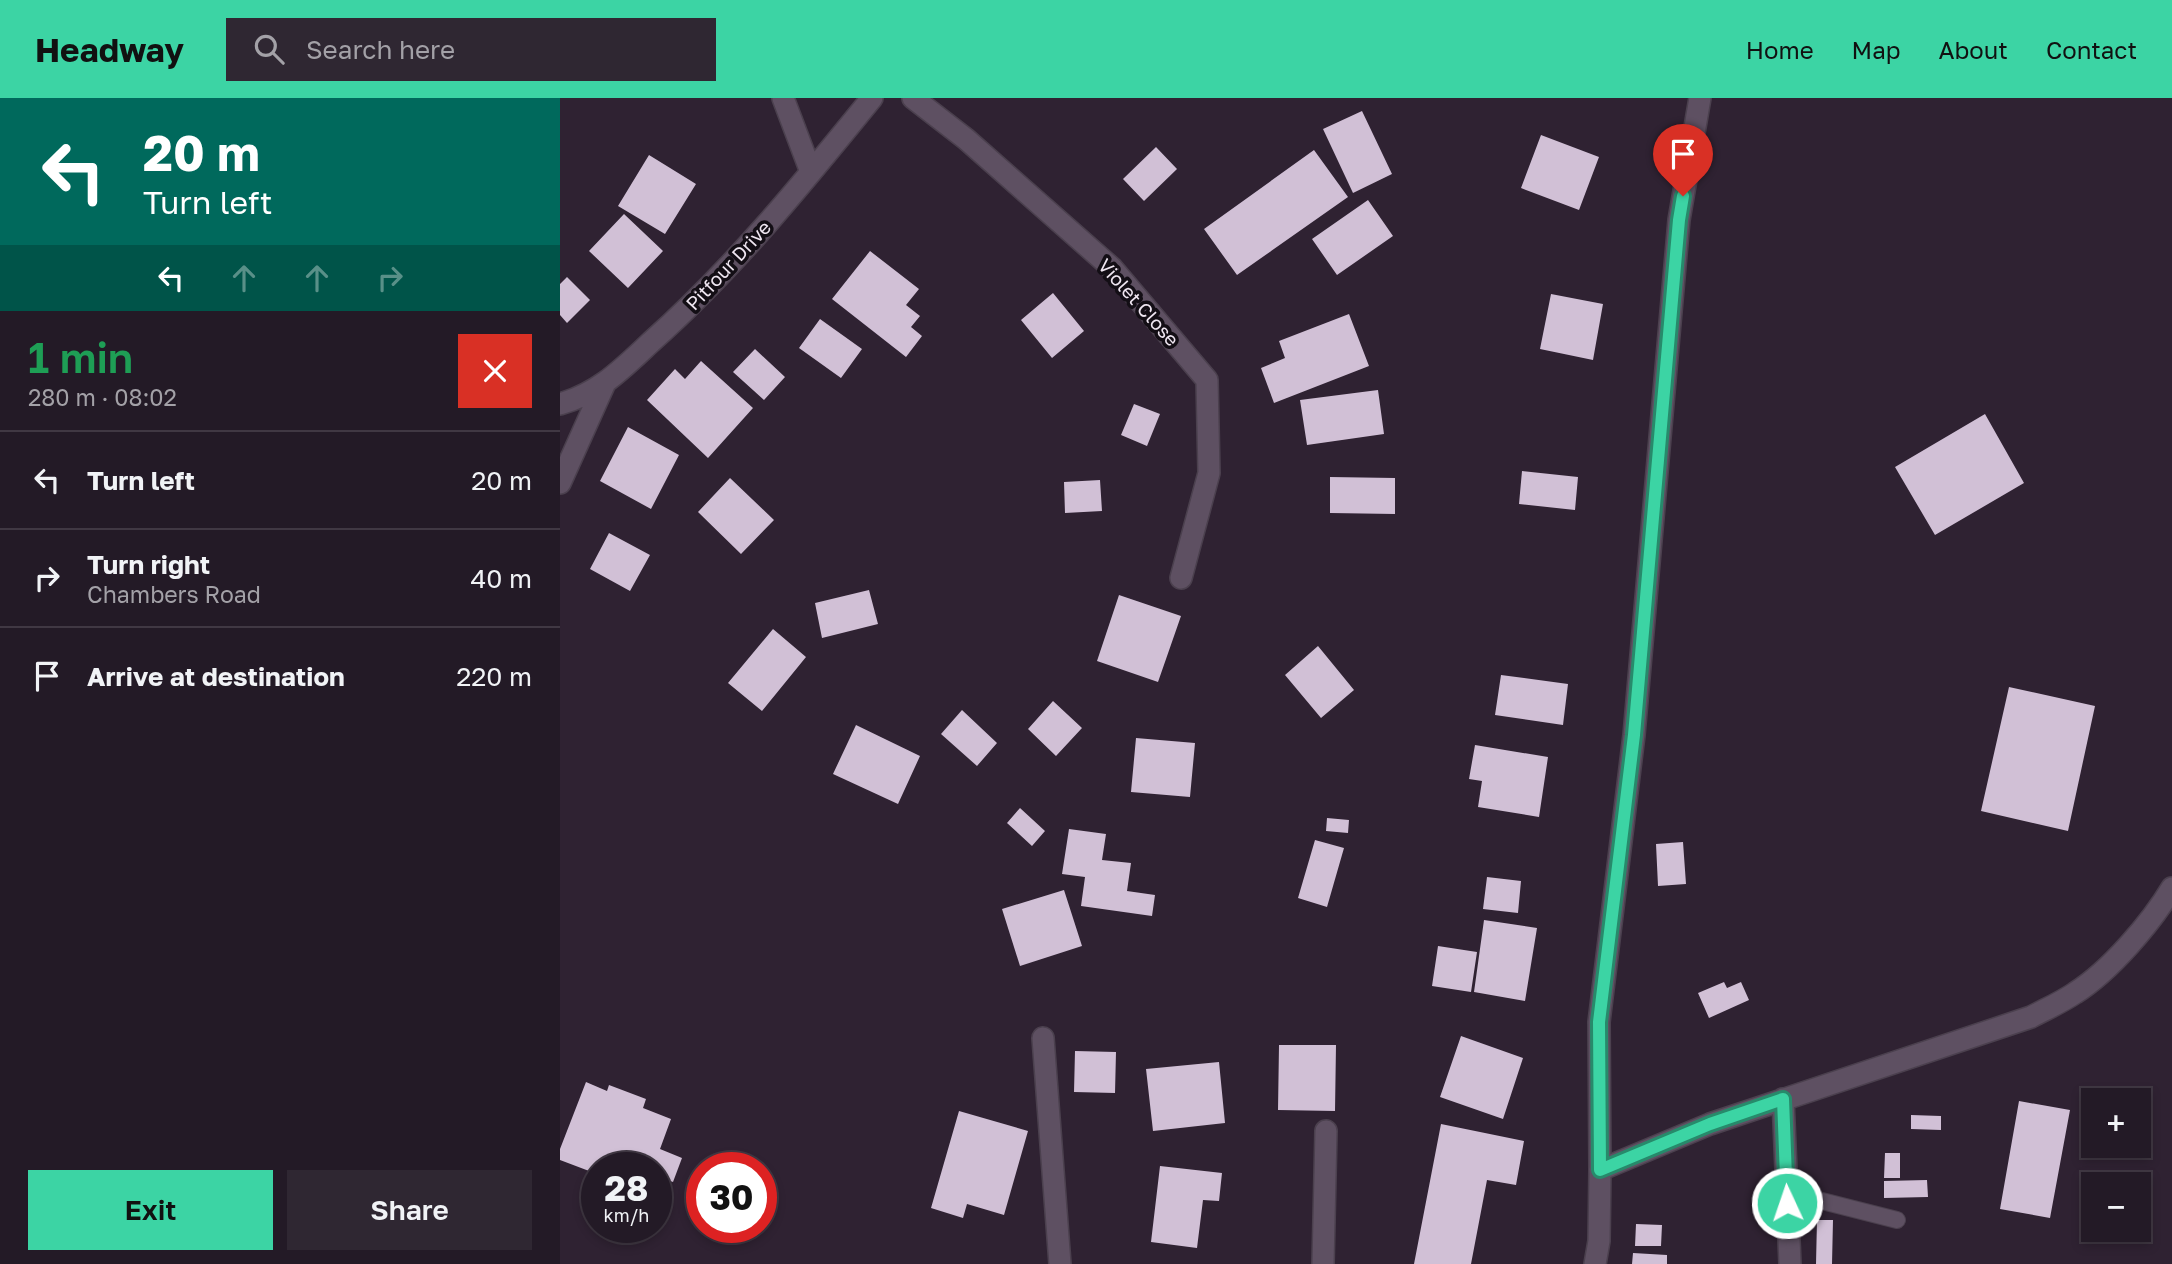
<!DOCTYPE html>
<html lang="en">
<head>
<meta charset="utf-8">
<style>
	body { margin:0; font-family:"Golos Text",sans-serif; background:#2f2732; color:#f1f3f6; height:100vh; display:flex; flex-direction:column; font-size:26px; white-space:nowrap }
	* { box-sizing:border-box; margin:0 }
	p { font-size:23px; color:#a3a1a7 }
	.icon { flex:none; width:38px; height:38px; fill:none; stroke:currentColor; stroke-width:2; stroke-linecap:round; stroke-linejoin:round }
	.map { position:relative; flex:1; overflow:hidden }
	.sheet { display:flex; flex-direction:column; background:#231a26; width:560px }
	.sheet>* { flex:none }
	.banner { background:#00695c; color:#fff; overflow:hidden }
	.fabs { position:absolute; left:1521px; top:990px; display:grid; gap:14px }
	.fabs a { display:grid; place-items:center; width:70px; height:70px; border-radius:0px; background:#231a26; box-shadow:0 4px 10px #0003,0 0 0 2px #403843; font-size:35px }
	.speed { position:absolute; left:21px; top:1054px; display:flex; gap:14px; font-size:35px; font-weight:700; text-align:center }
	.speed>* { display:grid; place-content:center; width:91px; height:91px; border-radius:50%; background:#231a26; box-shadow:0 4px 10px #0003,0 0 0 2px #403843; line-height:1 }
	.speed small { font-size:18px; font-weight:400 }
	.speed .limit { border:10px solid #d22; background:#fff; color:#111 }
	.pin { position:absolute; display:grid; place-items:center; width:60px; height:60px; color:#fff; margin:-72px -30px; border-radius:50% 50% 50% 0; rotate:-45deg; box-shadow:0 0 7px #0007 }
	.pin .icon { rotate:45deg }
	.me { position:absolute; width:77px; margin:-38px; rotate:357deg; stroke-linejoin:round; filter:drop-shadow(0 0 5px #0008) }
	.turn { display:flex; align-items:center; gap:24px; height:147px; padding:0 28px; font-size:32px }
	.turn .icon { width:91px; height:91px; stroke-width:2.5 }
	.turn b { display:block; font-size:49px; line-height:60px }
	.lanes { display:flex; align-items:center; height:66px; padding:0 28px; background:#0003; justify-content:center; gap:35px; direction:ltr }
	.lanes .off { opacity:.35 }
	.round { display:grid; place-items:center; flex:none; width:74px; height:74px; border-radius:0px; background:#2f2732 }
	.summary { display:flex; align-items:center; justify-content:space-between; height:119px; padding:0 28px }
	h1 { font-size:42px; font-weight:600; line-height:52px; color:#1e9e55 }
	.button { display:flex; gap:14px; margin-top:auto; padding:14px 28px }
	.button a { flex:1; height:80px; border-radius:0px; background:#3cd4a4; color:#111; font-size:28px; font-weight:600; line-height:80px; text-align:center }
	.button a+a { background:#2f2732; color:#f1f3f6 }
	ul { padding:0; list-style:none }
	li { display:flex; align-items:center; gap:21px; height:98px; padding:0 28px; border-top:2px solid #403843 }
	li div { flex:1 }
	li b { display:block; font-size:26px }
	li em { font-style:normal }
	header { display:flex; align-items:center; gap:42px; box-sizing:border-box; height:98px; padding:0 35px; background:#3cd4a4; color:#111 }
	header strong { font-size:33px }
	nav { display:flex; gap:38px; margin-inline-start:auto; font-size:24px }
	.search { width:490px; height:63px; background:#2f2732; display:flex; align-items:center; gap:18px; box-sizing:border-box; padding:0 24px; border-radius:0px; color:#a3a1a7; font-size:26px }
	main { display:flex; flex:1; min-height:0 }
	.map>svg:first-child { display:block }
	.building { fill:#d1c0d6 }
	.lines { fill:none; stroke-linecap:round; stroke-linejoin:round }
	.service-casing { stroke:#4b404e; stroke-width:18 }
	.minor-casing { stroke:#4b404e; stroke-width:24 }
	.tertiary-casing { stroke:#4b404e; stroke-width:24 }
	.service { stroke:#5e5062; stroke-width:16 }
	.minor { stroke:#5e5062; stroke-width:21 }
	.tertiary { stroke:#5e5062; stroke-width:21 }
	.route-casing { stroke:#278a6b; stroke-width:18 }
	.route { stroke:#3cd4a4; stroke-width:12 }
	.labels { text-anchor:middle; dominant-baseline:central; stroke-width:7; stroke-linejoin:round; paint-order:stroke }
	.street-label { font-size:19px; fill:#efe6f1; stroke:#130e15 }
</style>
</head>
<body>
<header>
<strong>Headway</strong>
<div class="search"><svg class="icon" aria-label="search" viewBox="0 0 24 24"><circle cx="10" cy="10" r="6"/><path d="M15 15l6 6"/></svg>Search here</div>
<nav><a>Home</a><a>Map</a><a>About</a><a>Contact</a></nav>
</header>
<main>
<section class="sheet">
<div class="banner">
<div class="turn"><svg class="icon" aria-label="left" viewBox="0 0 24 24"><path d="M17 20v-9H6M10 6l-5 5 5 5"/></svg><div><b>20 m</b>Turn left</div></div>
<div class="lanes"><svg class="icon" aria-label="left" viewBox="0 0 24 24"><path d="M17 20v-9H6M10 6l-5 5 5 5"/></svg><svg class="icon off" aria-label="ahead" viewBox="0 0 24 24"><path d="M12 20V5M6 11l6-6 6 6"/></svg><svg class="icon off" aria-label="ahead" viewBox="0 0 24 24"><path d="M12 20V5M6 11l6-6 6 6"/></svg><svg class="icon off" aria-label="right" viewBox="0 0 24 24"><path d="M7 20v-9h11M14 6l5 5-5 5"/></svg></div>
</div>
<div class="summary"><div><h1>1 min</h1><p>280 m · 08:02</p></div><a class="round" style="background:#d93025;color:#fff"><svg class="icon" aria-label="close" viewBox="0 0 24 24"><path d="M6 6l12 12M18 6L6 18"/></svg></a></div>
<ul>
<li><svg class="icon" aria-label="left" viewBox="0 0 24 24"><path d="M17 20v-9H6M10 6l-5 5 5 5"/></svg><div><b>Turn left</b></div><em>20 m</em></li>
<li><svg class="icon" aria-label="right" viewBox="0 0 24 24"><path d="M7 20v-9h11M14 6l5 5-5 5"/></svg><div><b>Turn right</b><p>Chambers Road</p></div><em>40 m</em></li>
<li><svg class="icon" aria-label="arrive" viewBox="0 0 24 24"><path d="M6 21V4h12l-3 4 3 4H6"/></svg><div><b>Arrive at destination</b></div><em>220 m</em></li>
</ul>
<div class="button"><a>Exit</a><a>Share</a></div>
</section>
<div class="map">
<svg width="1612" height="1166" viewBox="0 0 1612 1166">
	<rect width="100%" height="100%" fill="#2f2232"/>
	<path class="building" d="M802,13L832,76L793,95L763,31Z
		M981,37L1039,59L1019,112L961,90Z
		M596,49L617,71L584,103L563,81Z
		M754,52L788,99L677,177L644,131Z
		M89,57L136,86L105,136L58,108Z
		M808,102L833,138L777,177L752,141Z
		M64,116L103,153L68,190L29,153Z
		M310,153L359,191L346,207L360,218L351,229L362,238L346,259L272,201Z
		M7,179L30,202L7,225L0,217V186Z
		M493,195L524,233L492,260L461,222Z
		M991,196L1043,206L1033,262L980,251Z
		M789,216L809,268L714,305L701,270L725,260L719,243Z
		M260,221L302,251L281,280L239,250Z
		M195,251L225,279L204,302L173,274Z
		M141,263L193,310L148,360L87,302L115,271L125,281Z
		M818,292L824,336L747,347L740,302Z
		M574,306L600,316L587,348L561,337Z
		M1425,316L1464,385L1375,437L1335,369Z
		M68,329L119,357L91,411L40,383Z
		M962,373L1018,379L1015,412L959,406Z
		M770,379L835,380V416L770,415Z
		M170,380L214,422L181,456L138,414Z
		M540,382L542,413L505,415L504,384Z
		M49,435L90,457L70,493L30,471Z
		M309,492L318,526L262,540L255,505Z
		M559,497L621,518L598,584L537,563Z
		M213,531L246,559L202,613L168,585Z
		M758,548L794,592L761,620L725,577Z
		M941,577L1008,586L1003,627L935,617Z
		M1449,589L1535,608L1508,733L1421,713Z
		M493,603L522,630L496,658L468,631Z
		M402,612L437,645L417,668L381,636Z
		M296,627L360,658L338,706L273,676Z
		M576,640L635,645L630,699L571,694Z
		M915,647L988,659L979,719L918,709L922,683L909,681Z
		M460,710L485,733L472,748L447,725Z
		M767,720L789,722L788,735L766,733Z
		M509,731L546,736L542,762L571,765L567,793L595,797L592,818L521,808L525,779L502,776Z
		M755,742L784,750L767,809L738,800Z
		M1123,744L1126,786L1098,788L1096,746Z
		M927,779L961,783L958,815L923,811Z
		M504,792L522,848L460,868L442,811Z
		M924,822L977,830L965,903L914,894Z
		M878,848L917,854L911,894L872,888Z
		M1164,884L1167,890L1181,884L1189,902L1149,920L1138,895Z
		M901,938L963,960L943,1021L880,999Z
		M719,947H776L775,1013L718,1012Z
		M515,953L556,954L555,995L514,994Z
		M659,964L665,1025L593,1033L586,971Z
		M26,984L47,993L49,987L86,1001L83,1010L111,1021L100,1051L122,1060L113,1084L96,1078V1069H37V1076L0,1062V1051Z
		M1459,1003L1510,1012L1490,1120L1440,1111Z
		M399,1013L468,1033L444,1117L407,1106L403,1120L371,1110Z
		M1351,1017L1381,1018V1032L1351,1031Z
		M881,1026L964,1043L956,1087L927,1082L911,1166H854Z
		M1325,1055H1340V1080H1324Z
		M600,1068L662,1075L659,1103L643,1102L637,1150L591,1144Z
		M1367,1082L1368,1099L1324,1100V1083Z
		M1257,1122H1273L1272,1166H1256Z
		M1076,1126L1102,1127L1101,1148H1075Z
		M1073,1155L1107,1157V1166H1072Z"/>
	<g class="lines">
		<defs>
			<path id="service" d="M1226,1080L1258,1102L1337,1122"/>
			<path id="minor" d="M223,0L251,74
				M353,0L406,41L552,170L647,282L649,375L621,480
				M0,306C39,295 62,271 91,244C173,171 243,85 312,0
				M0,385L44,287
				M483,940L500,1166
				M1223,1001L1230,1166
				M1040,1072L1150,1026L1471,919C1486,911 1502,904 1515,895C1550,873 1591,825 1612,790
				M763,1166L766,1033"/>
			<path id="tertiary" d="M1035,1166L1039,1143L1040,1072L1039,924L1074,637L1119,122L1140,0"/>
		</defs>
		<use href="#service" class="service-casing"/>
		<use href="#minor" class="minor-casing"/>
		<use href="#tertiary" class="tertiary-casing"/>
		<use href="#service" class="service"/>
		<use href="#minor" class="minor"/>
		<use href="#tertiary" class="tertiary"/>
	</g>
	<g class="lines">
		<defs>
			<path id="route" d="M1123,98L1119,122L1074,637L1039,924L1040,1072L1150,1026L1223,1001L1227,1105"/>
		</defs>
		<use href="#route" class="route-casing"/>
		<use href="#route" class="route"/>
	</g>
	<g class="labels">
		<g class="street-label">
			<text transform="translate(168 167) rotate(-47)">Pitfour Drive</text>
			<text transform="translate(579 204) rotate(48)">Violet Close</text>
		</g>
	</g>
</svg>
<div class="fabs">
<a>+</a>
<a>−</a>
</div>
<div class="speed"><div>28<small>km/h</small></div><div class="limit">30</div></div>
<div class="pin" style="left:1123px;top:98px;background:#d93025"><svg class="icon" aria-label="arrive" viewBox="0 0 24 24"><path d="M6 21V4h12l-3 4 3 4H6"/></svg></div>
<svg class="me" style="left:1227px;top:1105px" viewBox="-20 -20 40 40"><circle r="17" fill="#3cd4a4" stroke="#fff" stroke-width="3"/><path d="M0-11L8 9 0 5-8 9z" fill="#fff"/></svg>
</div>
</main>
</body>
</html>
